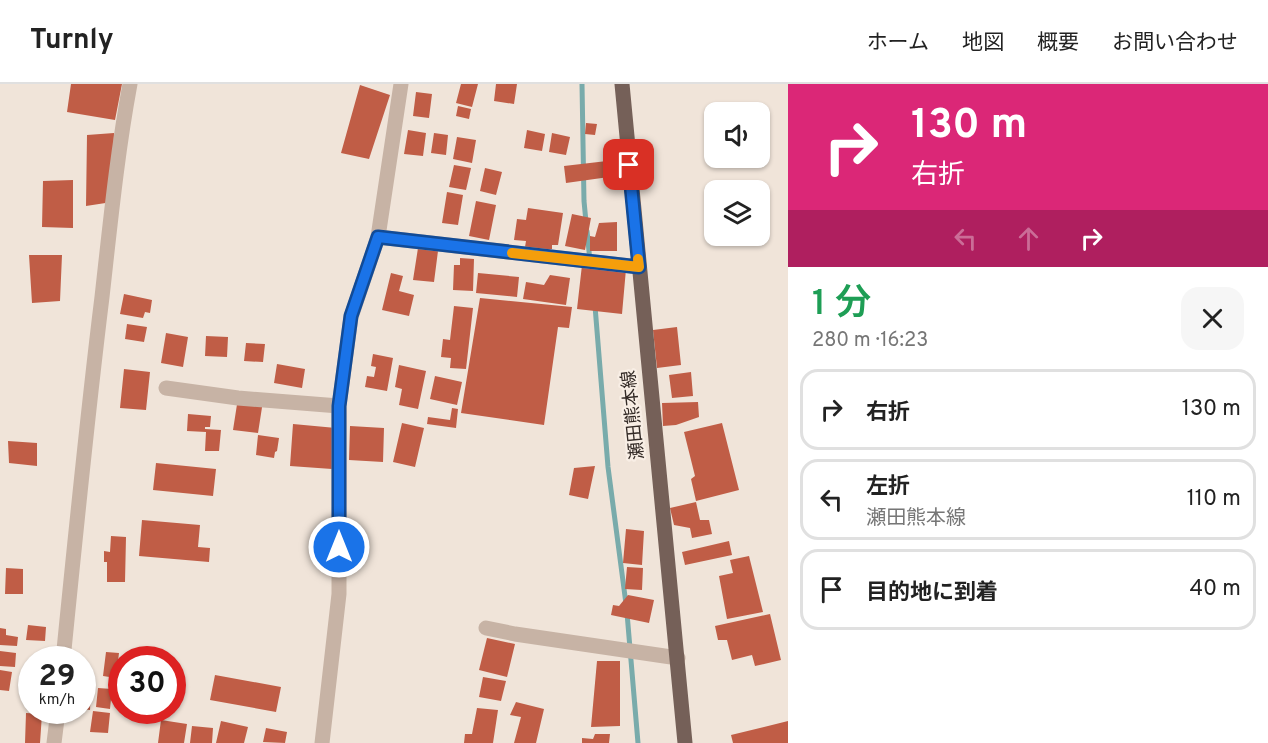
<!DOCTYPE html>
<html lang="ja">
<head>
<meta charset="utf-8">
<style>
	body { margin:0; font-family:Overpass,"Noto Sans JP",sans-serif; background:#f6f6f6; color:#222; height:100vh; display:flex; flex-direction:column; font-size:22px; white-space:nowrap }
	* { box-sizing:border-box; margin:0 }
	p { font-size:20px; color:#767676 }
	.icon { flex:none; width:33px; height:33px; fill:none; stroke:currentColor; stroke-width:2; stroke-linecap:round; stroke-linejoin:round }
	.map { position:relative; flex:1; overflow:hidden }
	.sheet { display:flex; flex-direction:column; background:#fff; width:480px }
	.sheet>* { flex:none }
	.banner { background:#db2777; color:#fff; overflow:hidden }
	.buttons { position:absolute; left:704px; top:18px; display:grid; gap:12px }
	.buttons a { display:grid; place-items:center; width:66px; height:66px; border-radius:12px; background:#fff; box-shadow:0 2px 4px #0004; font-size:30px }
	.speed { position:absolute; left:18px; top:562px; display:flex; gap:12px; font-size:30px; font-weight:700; text-align:center }
	.speed>* { display:grid; place-content:center; width:78px; height:78px; border-radius:50%; background:#fff; box-shadow:0 2px 4px #0004; line-height:1 }
	.speed small { font-size:15px; font-weight:400 }
	.speed .limit { border:9px solid #d22; background:#fff; color:#111 }
	.pin { position:absolute; display:grid; place-items:center; width:51px; height:51px; color:#fff; margin:-26px; border-radius:12px; box-shadow:0 3px 9px #0006 }
	.me { position:absolute; width:66px; margin:-33px; rotate:0deg; stroke-linejoin:round; filter:drop-shadow(0 0 4px #0008) }
	.turn { display:flex; align-items:center; gap:21px; height:126px; padding:0 24px; font-size:27px }
	.turn .icon { width:78px; height:78px; stroke-width:2.5 }
	.turn b { display:block; font-size:42px; line-height:51px }
	.lanes { display:flex; align-items:center; height:57px; padding:0 24px; background:#0003; justify-content:center; gap:30px; direction:ltr }
	.lanes .off { opacity:.35 }
	.round { display:grid; place-items:center; flex:none; width:63px; height:63px; border-radius:18px; background:#f6f6f6 }
	.head { display:flex; align-items:center; justify-content:space-between; height:102px; padding:0 24px }
	h1 { font-size:36px; font-weight:600; line-height:45px; color:#1e9e55 }
	ul { padding:0; list-style:none }
	li { display:flex; align-items:center; gap:18px; height:81px; margin:0 12px 9px; padding:0 12px; border:3px solid #e0e0e0; border-radius:18px }
	li div { flex:1 }
	li b { display:block; font-size:22px }
	li em { font-style:normal }
	header { display:flex; align-items:center; gap:36px; box-sizing:border-box; height:84px; padding:0 30px; background:#fff; border-bottom:2px solid #e0e0e0 }
	header strong { font-size:28px }
	nav { display:flex; gap:33px; margin-inline-start:auto; font-size:21px }
	main { display:flex; flex:1; min-height:0 }
	.map>svg:first-child { display:block }
	.lines { fill:none; stroke-linecap:round; stroke-linejoin:round }
	.stream { stroke:#79abab; stroke-width:5 }
	.building { fill:#c05d46 }
	.minor { stroke:#c7b3a5; stroke-width:15 }
	.major { stroke:#756058; stroke-width:15 }
	.route-casing { stroke:#114b97; stroke-width:15 }
	.route { stroke:#1a73e8; stroke-width:10 }
	.slow { stroke:#f59e0b; stroke-width:10 }
	.labels { text-anchor:middle; dominant-baseline:central; stroke-width:4.5; stroke-linejoin:round; paint-order:stroke }
	.street-label { font-size:18px; fill:#332a26; stroke:#f8eee5 }
</style>
</head>
<body>
<header>
<strong>Turnly</strong>
<nav><a>ホーム</a><a>地図</a><a>概要</a><a>お問い合わせ</a></nav>
</header>
<main>
<div class="map">
<svg width="788" height="659" viewBox="0 0 788 659">
	<rect width="100%" height="100%" fill="#f0e4d9"/>
	<g class="lines">
		<path class="stream" d="M582,0L584,117L586,138
			M587,147L590,177
			M595,222L608,383L626,520
			M627,529L638,659"/>
	</g>
	<path class="building" d="M71,0H122L115,36L67,28Z
		M461,0H478L472,23L456,19Z
		M496,0H517L514,20L494,17Z
		M360,1L390,11L369,75L341,69Z
		M416,8L432,10L429,34L413,32Z
		M458,22L471,25L469,35L456,32Z
		M586,39L597,40L595,51L585,50Z
		M408,46L426,49L423,72L404,70Z
		M527,46L545,50L542,67L524,64Z
		M114,49L112,118L86,122L87,51Z
		M434,49L448,51L446,71L431,69Z
		M552,49L570,53L566,71L549,68Z
		M457,53L476,56L472,79L453,75Z
		M607,77L609,93L566,99L564,82Z
		M454,81L471,84L466,106L449,103Z
		M485,84L502,88L496,111L480,107Z
		M73,96V144L42,143L43,97Z
		M447,108L463,111L458,141L442,139Z
		M476,117L496,121L489,156L469,152Z
		M528,124L563,129L558,161H552V165L544,166L523,175L526,157L514,156L517,135L526,136Z
		M572,130L591,134L585,166L565,162Z
		M617,138V167H590V152L595,153L599,139Z
		M418,164L438,167L434,198L413,196Z
		M29,171H62L60,217L32,219Z
		M460,174L474,175L473,207L453,206L454,181H460Z
		M582,181L626,185L622,230L577,225Z
		M391,189L403,192L399,207L414,211L409,232L382,226Z
		M478,189L519,193L517,213L476,209Z
		M550,191L570,194L566,221L523,215L526,198L544,201Z
		M124,210L152,216L150,229L145,228L143,234L120,230Z
		M480,214L572,223L569,244L558,243L544,341L461,329Z
		M454,222L473,224L466,285L450,284L451,274L441,273L443,255L450,256Z
		M127,240L147,243L144,258L125,255Z
		M677,243L681,281L657,284L653,246Z
		M166,249L188,253L183,283L161,279Z
		M206,252L228,253L227,273L205,272Z
		M246,259L265,260L263,278L244,277Z
		M373,270L393,274L387,307L365,303L367,292L374,293L376,283L371,282Z
		M277,280L305,285L302,304L274,299Z
		M399,281L426,287L418,325L399,321L402,305L395,303Z
		M124,285L150,288L146,326L120,324Z
		M691,288L693,312L672,314L669,291Z
		M435,292L462,298L457,321L430,315Z
		M238,314L263,317L258,349L233,346Z
		M698,318L699,333L676,341L663,342L662,319Z
		M452,324L458,325L456,344L427,340L428,333L450,336Z
		M188,330L211,332L210,343H205V345L221,346L219,367H205L206,348L187,347Z
		M402,339L424,344L415,383L393,378Z
		M722,339L739,406L696,417L691,395L695,392L684,348Z
		M293,340L336,344L332,385L290,382Z
		M350,342L384,344L383,378L349,376Z
		M258,351L279,354L277,367L275,368L274,374L256,371Z
		M8,357L37,359V382L9,379Z
		M156,379L216,385L213,412L153,406Z
		M595,382L588,415L569,411L574,384Z
		M696,418L700,436H709L712,450L692,454L690,444L674,441L670,424Z
		M142,436L200,441L198,463L210,464L209,478L139,472Z
		M626,445L644,447L642,481L623,479Z
		M111,452L126,453L125,498H107V478H104V467L110,468Z
		M729,457L732,471L685,481L682,468Z
		M749,472L763,528L727,535L719,492L733,489L730,476Z
		M627,483L643,484L642,506L625,505Z
		M6,484L23,485V510H5Z
		M628,511L654,516L649,539L611,531L613,521L619,522Z
		M770,530L781,576L755,582L752,571L732,576L727,556H718L715,542Z
		M28,541L46,543L45,557L26,556Z
		M0,544L6,545V551L18,553L17,562L0,561Z
		M487,554L515,560L507,593L479,586Z
		M0,567L16,569L15,583L0,582Z
		M106,568L119,569L116,594L103,592Z
		M597,577H620V642L591,643Z
		M0,586L12,588L9,607L0,606Z
		M215,591L281,603L276,628L210,616Z
		M483,593L506,597L501,617L479,613Z
		M82,603H91L90,626L82,625Z
		M98,604L112,605L110,625L96,623Z
		M516,618L544,625L536,659H514L521,633L510,631Z
		M477,624L498,626L493,659H464L465,650H472Z
		M93,627L110,629L108,649L90,648Z
		M26,629L42,630L40,659H25Z
		M161,636L187,640L184,659H158Z
		M221,637L248,643L244,659H216Z
		M788,637V659H733L731,651Z
		M192,642L213,644L212,659H190Z
		M266,644L287,648L285,659L263,658Z
		M595,650H610L609,659H582V654L593,655Z"/>
	<g class="lines">
		<path class="minor" d="M378,153L639,183
			M166,304L238,314L339,322
			M486,544L515,550L678,574
			M63,576C75,455 87,334 102,213C110,142 117,70 130,0
			M54,659L58,627
			M322,659L339,510V322L351,233L378,153L401,0"/>
		<path class="major" d="M622,0L685,659"/>
	</g>
	<g class="lines">
		<defs>
			<path id="route" d="M339,463V322L351,232L378,153L639,183L629,81"/>
		</defs>
		<use href="#route" class="route-casing"/>
		<use href="#route" class="route"/>
		<path class="slow" d="M512,169L639,183L638,175"/>
	</g>
	<g class="labels">
		<g class="street-label">
			<text transform="translate(634 331) rotate(-96)">瀬田熊本線</text>
		</g>
	</g>
</svg>
<div class="buttons">
<a><svg class="icon" aria-label="sound" viewBox="0 0 24 24"><path d="M4 9h4l5-4v14l-5-4H4zM17 9q2 3 0 6"/></svg></a>
<a><svg class="icon" aria-label="layers" viewBox="0 0 24 24"><path d="M12 4l9 5-9 5-9-5zM3 14l9 5 9-5"/></svg></a>
</div>
<div class="speed"><div>29<small>km/h</small></div><div class="limit">30</div></div>
<div class="pin" style="left:629px;top:81px;background:#d93025"><svg class="icon" aria-label="arrive" viewBox="0 0 24 24"><path d="M6 21V4h12l-3 4 3 4H6"/></svg></div>
<svg class="me" style="left:339px;top:463px" viewBox="-20 -20 40 40"><circle r="17" fill="#1a73e8" stroke="#fff" stroke-width="3"/><path d="M0-11L8 9 0 5-8 9z" fill="#fff"/></svg>
</div>
<section class="sheet">
<div class="banner">
<div class="turn"><svg class="icon" aria-label="right" viewBox="0 0 24 24"><path d="M7 20v-9h11M14 6l5 5-5 5"/></svg><div><b>130 m</b>右折</div></div>
<div class="lanes"><svg class="icon off" aria-label="left" viewBox="0 0 24 24"><path d="M17 20v-9H6M10 6l-5 5 5 5"/></svg><svg class="icon off" aria-label="ahead" viewBox="0 0 24 24"><path d="M12 20V5M6 11l6-6 6 6"/></svg><svg class="icon" aria-label="right" viewBox="0 0 24 24"><path d="M7 20v-9h11M14 6l5 5-5 5"/></svg></div>
</div>
<div class="head"><div><h1>1 分</h1><p>280 m · 16:23</p></div><a class="round"><svg class="icon" aria-label="close" viewBox="0 0 24 24"><path d="M6 6l12 12M18 6L6 18"/></svg></a></div>
<ul>
<li><svg class="icon" aria-label="right" viewBox="0 0 24 24"><path d="M7 20v-9h11M14 6l5 5-5 5"/></svg><div><b>右折</b></div><em>130 m</em></li>
<li><svg class="icon" aria-label="left" viewBox="0 0 24 24"><path d="M17 20v-9H6M10 6l-5 5 5 5"/></svg><div><b>左折</b><p>瀬田熊本線</p></div><em>110 m</em></li>
<li><svg class="icon" aria-label="arrive" viewBox="0 0 24 24"><path d="M6 21V4h12l-3 4 3 4H6"/></svg><div><b>目的地に到着</b></div><em>40 m</em></li>
</ul>
</section>
</main>
</body>
</html>
